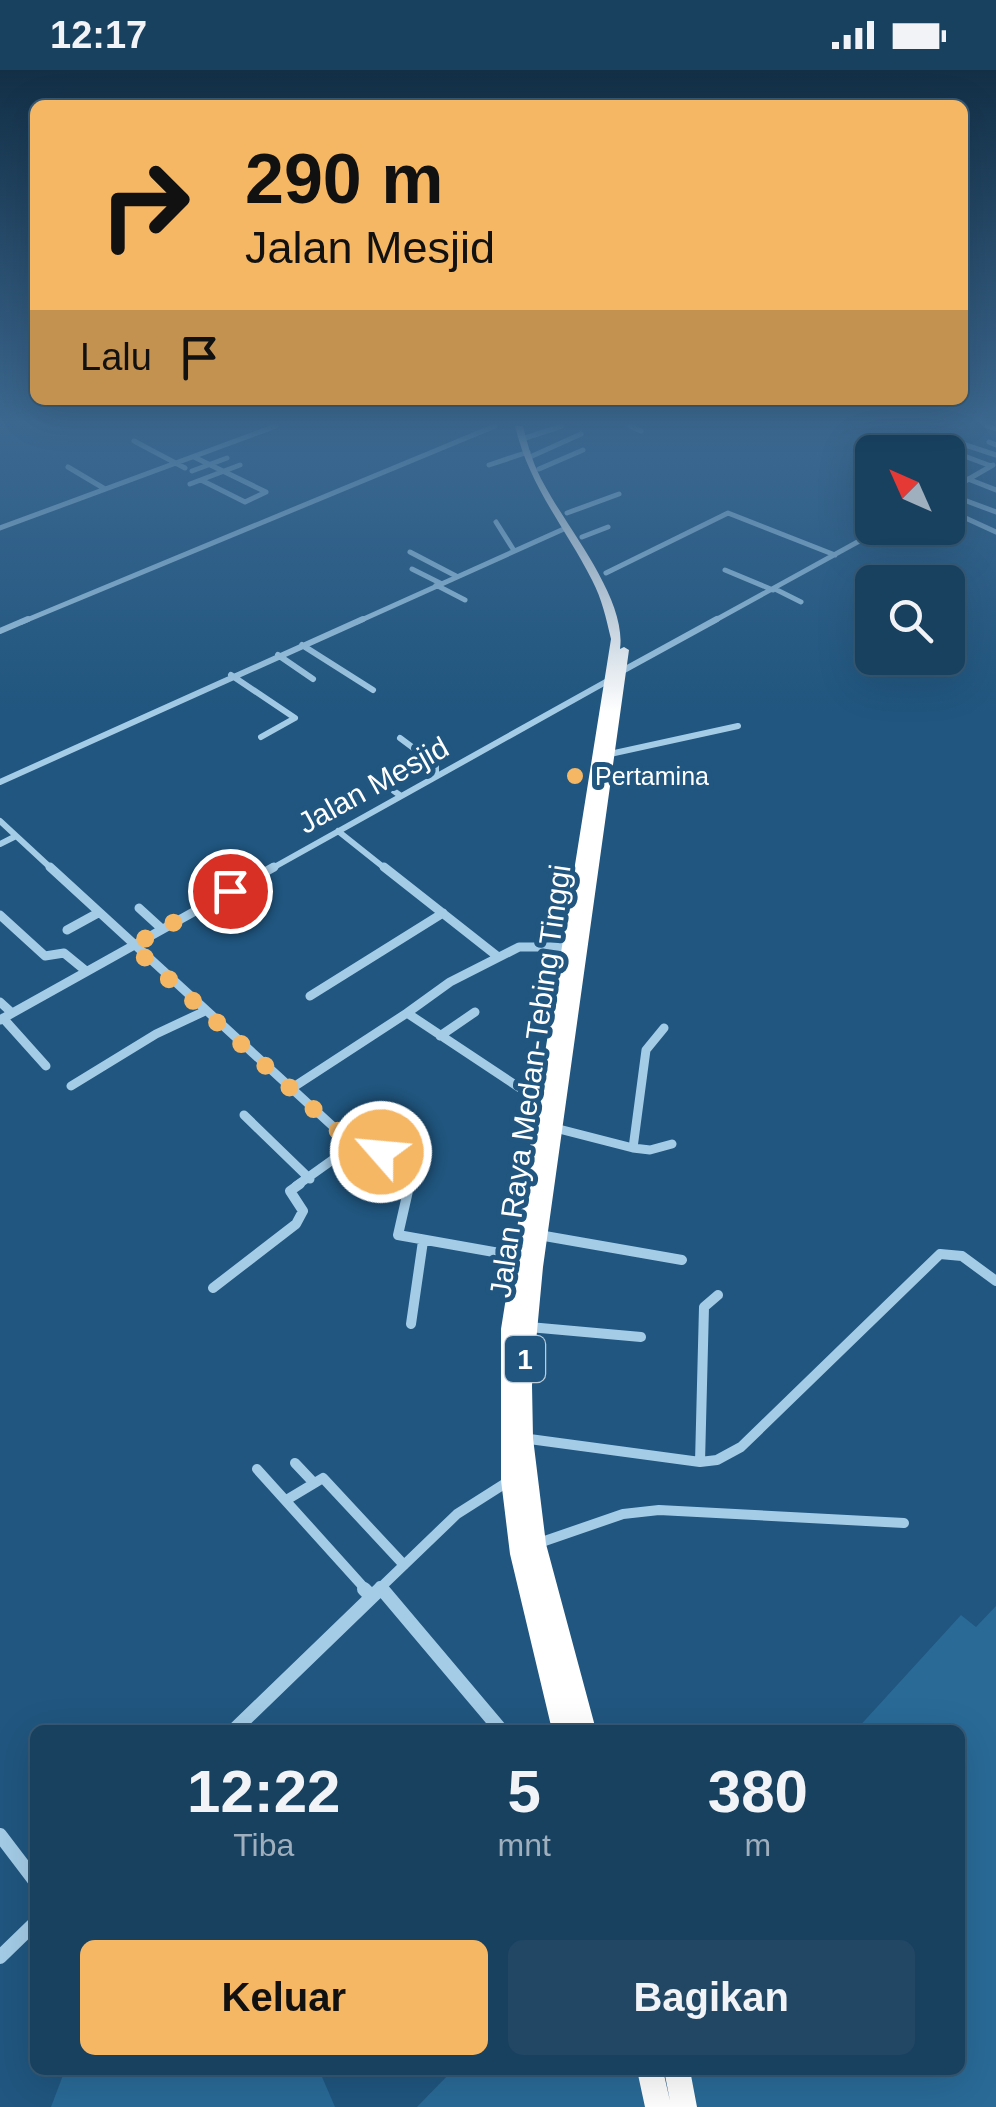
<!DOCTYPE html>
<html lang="id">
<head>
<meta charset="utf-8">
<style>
	body { margin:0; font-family:Arial,sans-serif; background:#214765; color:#f1f3f6; height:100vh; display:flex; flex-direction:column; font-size:38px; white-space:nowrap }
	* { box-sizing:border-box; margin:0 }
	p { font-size:32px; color:#9fafbd }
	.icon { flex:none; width:55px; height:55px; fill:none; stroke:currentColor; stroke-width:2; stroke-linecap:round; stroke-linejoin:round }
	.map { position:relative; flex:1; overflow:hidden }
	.side { position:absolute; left:30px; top:1655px; width:935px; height:350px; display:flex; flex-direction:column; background:#18405f; border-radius:15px; box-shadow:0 10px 40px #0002,0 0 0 2px #365974 }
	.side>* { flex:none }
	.top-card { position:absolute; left:30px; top:30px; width:938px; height:305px; border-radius:15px; box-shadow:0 10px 40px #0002,0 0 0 2px #365974; background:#f5b764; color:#111; overflow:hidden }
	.needle { width:65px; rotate:315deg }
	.controls { position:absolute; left:855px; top:365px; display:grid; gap:20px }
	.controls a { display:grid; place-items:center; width:110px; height:110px; border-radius:15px; background:#18405f; box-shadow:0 10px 40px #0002,0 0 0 2px #365974; font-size:50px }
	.pin { position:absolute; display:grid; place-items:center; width:85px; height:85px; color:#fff; margin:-42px; border:5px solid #fff; border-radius:50%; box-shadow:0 2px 10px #0007 }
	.me { position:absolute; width:110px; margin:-55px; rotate:297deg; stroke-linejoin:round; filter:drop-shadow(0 0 8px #0008) }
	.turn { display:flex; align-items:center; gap:35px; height:210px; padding:0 50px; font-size:45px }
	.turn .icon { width:130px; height:130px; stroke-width:2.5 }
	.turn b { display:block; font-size:70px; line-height:85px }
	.then { display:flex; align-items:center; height:95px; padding:0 50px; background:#0003; gap:20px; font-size:38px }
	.eta { display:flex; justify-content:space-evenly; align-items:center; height:170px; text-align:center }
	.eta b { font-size:60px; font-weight:700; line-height:70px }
	.button { display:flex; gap:20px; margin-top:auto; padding:20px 50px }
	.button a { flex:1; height:115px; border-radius:15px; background:#f5b764; color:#111; font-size:40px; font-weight:700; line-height:115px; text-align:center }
	.button a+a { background:#214765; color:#f1f3f6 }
	.status { display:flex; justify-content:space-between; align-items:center; height:70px; padding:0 50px; background:#18405f; direction:ltr }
	.status svg { height:28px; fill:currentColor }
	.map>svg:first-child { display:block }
	.green { fill:#296a97 }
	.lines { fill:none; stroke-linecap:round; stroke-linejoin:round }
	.street-far4 { stroke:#a4cce7; stroke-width:5 }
	.street-far3 { stroke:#a4cce7; stroke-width:6 }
	.street-far2 { stroke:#a4cce7; stroke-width:9 }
	.street-far1 { stroke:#a4cce7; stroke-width:10 }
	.street { stroke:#a4cce7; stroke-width:14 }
	.highway { fill:#fff; fill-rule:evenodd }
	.route { stroke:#f5b764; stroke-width:18; stroke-dasharray:0 32.4 }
	.poi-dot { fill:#f5b764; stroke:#20567f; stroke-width:4 }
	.labels { text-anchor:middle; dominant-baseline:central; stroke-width:10; stroke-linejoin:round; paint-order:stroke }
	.far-poi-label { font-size:25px; fill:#fff; stroke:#20567f; text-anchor:start }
	.shield { fill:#20567f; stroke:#bcccd9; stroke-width:2.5 }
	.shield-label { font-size:28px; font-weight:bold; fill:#fff }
	.street-label { font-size:30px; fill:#fff; stroke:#20567f }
</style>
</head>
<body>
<div class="status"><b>12:17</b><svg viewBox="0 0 49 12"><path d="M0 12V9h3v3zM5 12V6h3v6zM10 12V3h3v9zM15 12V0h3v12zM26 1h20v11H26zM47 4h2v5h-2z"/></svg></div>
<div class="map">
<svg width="996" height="2037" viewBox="0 0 996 2037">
	<rect width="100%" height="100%" fill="#20567f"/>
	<path class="green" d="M996,1536V2037H692L687,2000H960V1660H856L961,1545L976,1557Z
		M65,2000H319L335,2037H51Z
		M453,2000H640L646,2037H417Z"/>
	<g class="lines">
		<path class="street-far4" d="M630,356L641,361
			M987,356L996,359
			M522,369L562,356
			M947,369L996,385
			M134,371L185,398
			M989,372L996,375
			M932,374L991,396
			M194,387L266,422
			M530,387L581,364
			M489,395L528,382
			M68,397L105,419
			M539,399L583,380
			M192,401L227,388
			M968,409L996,420
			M201,410L245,432L266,422
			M190,414L240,395
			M948,421L993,395
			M948,424L996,442
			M948,440L996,462
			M567,443L619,424
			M496,452L513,479
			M0,458L276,356
			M929,458L955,467
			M582,467L608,457
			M410,482L456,506
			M412,499L440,513
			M725,500L773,520
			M606,503L728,443L835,485
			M436,515L465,530
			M775,519L801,532
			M22,552L495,356
			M357,552L566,458
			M712,552L883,458"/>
		<path class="street-far3" d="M0,561L28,549
			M302,575L373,620
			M278,585L313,609
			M624,600L717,549
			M231,605L295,648L261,667
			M400,668L436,695V704
			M610,684L738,656
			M0,712L363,549
			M384,714L401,726
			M0,751L53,800
			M338,761L387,800
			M0,774L16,766
			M269,800L611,609"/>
		<path class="street-far2" d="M50,797L338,1061L392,1090L405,1116
			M384,797L497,886
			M139,838L162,859
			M0,845L45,886L64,883L86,901
			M67,860L98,843
			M310,926L443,843
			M0,932L12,943
			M407,943L450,912L519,877H566
			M3,948L46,996
			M0,950L274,797
			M440,966L475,942
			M71,1016L156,964L203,942
			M292,1018L407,943L544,1034
			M244,1045L310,1109
			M555,1058L633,1078L646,980L664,958
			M633,1078L650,1080L672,1074
			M296,1116L359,1071"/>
		<path class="street-far1" d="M403,1114L408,1121L398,1165L522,1187
			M539,1165L682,1190
			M213,1218L296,1154L303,1141L290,1121L300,1114
			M411,1254L423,1171
			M529,1257L641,1267
			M522,1368L700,1392L717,1390L741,1377L940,1184L962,1186L996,1211
			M700,1392L704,1237L718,1225
			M295,1393L312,1411
			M257,1399L367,1521
			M288,1429L323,1408L404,1495
			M536,1474L623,1444L659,1440L904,1453
			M380,1516L384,1521
			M377,1521L457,1444L509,1411"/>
		<path class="street" d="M364,1519L371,1526
			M382,1519L501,1660
			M234,1660L380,1519
			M0,1765L35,1811
			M0,1887L35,1853"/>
		<path class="highway" d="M515,356H523C528,377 534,397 545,416C568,459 627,529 620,579L624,577L629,580L543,1197L532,1315L533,1368L546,1474L596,1660H552L510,1484L501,1410V1259L611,569C606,548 602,529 592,510C564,455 530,418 515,356Z
			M637,2000H663L670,2031L664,2000H690L697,2037H645Z"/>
	</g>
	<linearGradient id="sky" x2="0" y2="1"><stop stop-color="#122f46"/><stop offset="0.55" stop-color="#3c6890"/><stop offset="1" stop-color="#3c6890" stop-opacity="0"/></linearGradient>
	<rect width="996" height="642" fill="url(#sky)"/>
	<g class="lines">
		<path class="route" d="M230,821L132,876L338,1061L381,1082"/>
	</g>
	<circle class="poi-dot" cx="575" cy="706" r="10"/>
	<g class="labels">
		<g class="far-poi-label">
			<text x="595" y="706">Pertamina</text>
		</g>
		<rect class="shield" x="505" y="1266" width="40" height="46" rx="8"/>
		<g class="shield-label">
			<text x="525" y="1289">1</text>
		</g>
		<g class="street-label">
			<text transform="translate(373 715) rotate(-29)">Jalan Mesjid</text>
			<text transform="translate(530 1011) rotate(-82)">Jalan Raya Medan-Tebing Tinggi</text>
		</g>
	</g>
</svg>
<div class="controls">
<a><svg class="needle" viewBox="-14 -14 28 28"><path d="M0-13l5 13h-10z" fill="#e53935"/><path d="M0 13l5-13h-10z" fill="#9fafbd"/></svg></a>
<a><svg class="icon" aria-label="search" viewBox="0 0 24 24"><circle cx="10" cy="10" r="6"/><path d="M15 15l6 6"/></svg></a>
</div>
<div class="pin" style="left:230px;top:821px;background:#d93025"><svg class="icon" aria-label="arrive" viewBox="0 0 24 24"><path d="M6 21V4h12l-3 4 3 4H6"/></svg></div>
<svg class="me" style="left:381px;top:1082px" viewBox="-20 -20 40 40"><circle r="17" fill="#f5b764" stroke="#fff" stroke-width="3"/><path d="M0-11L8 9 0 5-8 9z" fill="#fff"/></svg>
<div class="top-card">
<div class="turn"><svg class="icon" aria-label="right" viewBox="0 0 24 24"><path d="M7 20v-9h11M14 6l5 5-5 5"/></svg><div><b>290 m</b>Jalan Mesjid</div></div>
<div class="then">Lalu<svg class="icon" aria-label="arrive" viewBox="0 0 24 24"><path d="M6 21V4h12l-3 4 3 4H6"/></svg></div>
</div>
<section class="side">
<div class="eta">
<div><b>12:22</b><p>Tiba</p></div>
<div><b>5</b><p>mnt</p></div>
<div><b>380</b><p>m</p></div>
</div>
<div class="button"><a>Keluar</a><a>Bagikan</a></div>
</section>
</div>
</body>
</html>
